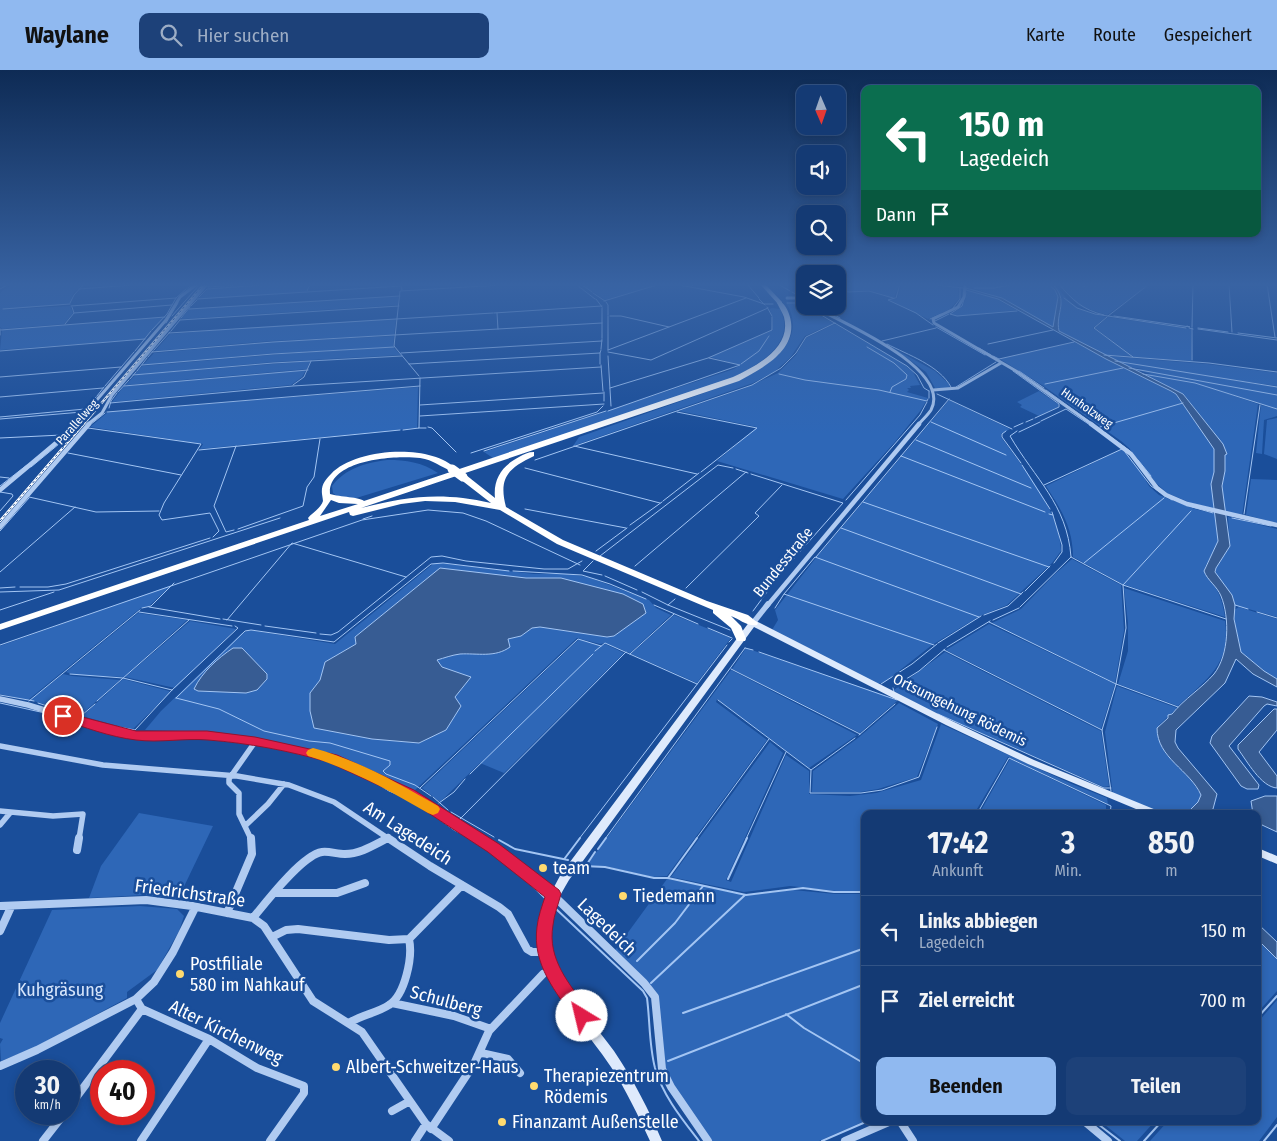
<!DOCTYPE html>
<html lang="de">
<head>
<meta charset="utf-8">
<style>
	body { margin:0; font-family:"Fira Sans Condensed",sans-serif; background:#1d4179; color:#f1f3f6; height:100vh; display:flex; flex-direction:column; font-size:19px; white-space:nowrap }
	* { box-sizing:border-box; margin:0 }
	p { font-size:16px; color:#9dadc5 }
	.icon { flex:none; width:28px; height:28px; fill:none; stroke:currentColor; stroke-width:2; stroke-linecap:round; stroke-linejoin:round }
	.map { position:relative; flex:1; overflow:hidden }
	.details { position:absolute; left:861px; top:740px; width:400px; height:315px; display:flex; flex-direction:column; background:#143a74; border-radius:10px; box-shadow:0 2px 8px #0003,0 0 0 1px #335486 }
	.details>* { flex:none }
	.guide { position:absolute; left:861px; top:15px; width:400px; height:152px; border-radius:10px; box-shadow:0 2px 8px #0003,0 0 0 1px #335486; background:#0b6e4f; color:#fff; overflow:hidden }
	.needle { width:32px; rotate:178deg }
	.controls { position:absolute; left:796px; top:15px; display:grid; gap:10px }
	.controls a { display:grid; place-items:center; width:50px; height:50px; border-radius:10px; background:#143a74; box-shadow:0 2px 8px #0003,0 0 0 1px #335486; font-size:25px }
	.speed { position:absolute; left:15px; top:990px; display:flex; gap:10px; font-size:25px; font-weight:700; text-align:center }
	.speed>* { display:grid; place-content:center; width:65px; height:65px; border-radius:50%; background:#143a74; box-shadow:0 2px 8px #0003,0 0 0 1px #335486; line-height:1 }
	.speed small { font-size:12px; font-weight:400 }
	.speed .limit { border:8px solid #d22; background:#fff; color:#111 }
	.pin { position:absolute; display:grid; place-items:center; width:42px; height:42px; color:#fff; margin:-21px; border:2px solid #fff; border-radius:50%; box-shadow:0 1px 5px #0007 }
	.me { position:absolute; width:55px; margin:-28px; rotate:324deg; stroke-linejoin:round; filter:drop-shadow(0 0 4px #0008) }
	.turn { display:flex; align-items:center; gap:18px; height:105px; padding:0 15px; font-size:22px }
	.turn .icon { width:65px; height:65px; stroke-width:2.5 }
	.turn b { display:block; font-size:35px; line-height:42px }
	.then { display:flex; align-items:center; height:48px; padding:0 15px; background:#0003; gap:10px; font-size:19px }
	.eta { display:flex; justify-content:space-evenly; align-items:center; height:85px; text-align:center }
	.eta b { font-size:30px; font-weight:700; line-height:35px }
	.primary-button { display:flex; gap:10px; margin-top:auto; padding:10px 15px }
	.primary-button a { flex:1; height:58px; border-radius:10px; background:#90b9f0; color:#111; font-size:20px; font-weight:700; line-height:58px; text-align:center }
	.primary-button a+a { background:#1d4179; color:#f1f3f6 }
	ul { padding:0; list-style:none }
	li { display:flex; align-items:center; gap:15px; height:70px; padding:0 15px; border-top:1px solid #335486 }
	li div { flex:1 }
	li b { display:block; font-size:19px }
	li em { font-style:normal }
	header { display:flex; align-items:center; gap:30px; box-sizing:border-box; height:70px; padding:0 25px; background:#90b9f0; color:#111 }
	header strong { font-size:24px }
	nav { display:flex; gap:28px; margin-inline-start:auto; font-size:18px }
	.search { width:350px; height:45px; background:#1d4179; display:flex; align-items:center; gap:12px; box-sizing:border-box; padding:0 18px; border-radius:10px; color:#9dadc5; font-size:19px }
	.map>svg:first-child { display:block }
	.green { fill:#2e67b7; fill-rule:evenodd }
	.water { fill:#375c93; stroke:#a3c5f3 }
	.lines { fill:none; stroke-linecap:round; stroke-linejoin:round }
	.stream-far1 { stroke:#a3c5f3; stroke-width:1 }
	.stream { stroke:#a3c5f3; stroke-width:2 }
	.street-far3 { stroke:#b0cbf1; stroke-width:3 }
	.street-far2 { stroke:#b0cbf1; stroke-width:4.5 }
	.street-far1 { stroke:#b0cbf1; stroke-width:5.5 }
	.street { stroke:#b0cbf1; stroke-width:8 }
	.secondary { fill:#deeafc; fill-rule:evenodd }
	.primary { fill:#f9fbff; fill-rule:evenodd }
	.highway { fill:#fff; fill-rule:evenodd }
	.rail-casing { stroke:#fff; stroke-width:2.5 }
	.rail { stroke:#1a4e9a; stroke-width:1; stroke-dasharray:2.5; stroke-linecap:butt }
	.highway-bridge { stroke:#fff; stroke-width:9 }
	.route { fill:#e11d48; stroke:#92132f }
	.slow { fill:#f59e0b }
	.poi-dot { fill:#ffda6f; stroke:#1a4e9a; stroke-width:2 }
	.labels { text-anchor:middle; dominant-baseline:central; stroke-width:5; stroke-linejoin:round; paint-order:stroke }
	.far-street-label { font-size:12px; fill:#fff; stroke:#1a4e9a }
	.street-label { font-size:15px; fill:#fff; stroke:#1a4e9a }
	.near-street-label { font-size:18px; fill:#fff; stroke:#1a4e9a }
	.near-poi-label { font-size:18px; fill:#fff; stroke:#1a4e9a; text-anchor:start }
	.near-park-label { font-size:18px; fill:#d7e6fc; stroke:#1a4e9a }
</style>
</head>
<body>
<header>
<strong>Waylane</strong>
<div class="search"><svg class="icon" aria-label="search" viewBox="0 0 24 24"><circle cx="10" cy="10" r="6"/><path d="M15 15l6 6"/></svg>Hier suchen</div>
<nav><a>Karte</a><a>Route</a><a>Gespeichert</a></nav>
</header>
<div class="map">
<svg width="1277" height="1071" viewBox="0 0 1277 1071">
	<rect width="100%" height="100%" fill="#1a4e9a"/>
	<path class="green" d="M14,214H83L74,222L69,234L1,240L70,236L73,243L64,254L2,259L0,257V224L2,221Z
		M281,214H309L306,222L198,229L208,219Z
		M582,214H659L605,230Z
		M838,214H899L894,228L869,220L848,222L838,218Z
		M902,214L958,218L959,229L950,239L928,249L889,230L897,229Z
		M969,214H1048L1055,220L1058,227L1053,257L1002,228L973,218H966Z
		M1052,214H1055C1072,237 1079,240 1106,247L1093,258L1132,286L1103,285L1059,261C1055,242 1070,231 1052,214Z
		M1060,214H1086L1084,217L1088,214H1152L1148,215L1107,245L1079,236Z
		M966,220L993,227L1016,240L957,246L951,244C962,238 967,232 966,220Z
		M398,226V235L181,249L189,239Z
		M787,234H798L834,253L805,266L790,288L774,302L753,313L573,376L579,367L738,311C768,296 808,272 787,234Z
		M815,236L935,301L949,314L950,318H935L926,302L907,288Z
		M772,238L780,239C797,274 759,294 733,308L493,388L484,382L734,299L740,295L710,287L773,260V247L769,239Z
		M164,247L144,269L0,280L2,260Z
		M1108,247L1191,259V291L1134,287L1095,258Z
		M396,249L394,265L272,271L155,281L170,264L270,256Z
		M835,254L905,295L913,302L920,315L910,316L911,318H907L909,320L907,322L928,328L921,340L895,372L843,429L717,391L757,357L679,341L743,319L778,303L796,285L806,268Z
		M394,266L393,277L265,284L143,295L154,283L274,272Z
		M1074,272L1176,324L1214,379V402L1211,414L1215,439L1191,433L1167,423L1156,413L1129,378L1121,371L1042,315L1000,289Z
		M393,277L401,285L273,292L134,305L142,296L282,284Z
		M1107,286L1207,294L1277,303V316L1219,308L1277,317V339L1217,320L1258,334L1242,446L1225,442L1222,416L1225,384L1223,374L1185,326L1146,305L1151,304L1134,299H1143L1129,297Z
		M310,291L307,299L126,315L133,307L137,305Z
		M306,300L302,307L291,315L112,332L123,317L127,316Z
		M418,317L417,358L200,379L203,374L90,357L108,342Z
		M1039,321L1058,334V337L1039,346L1020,337L1022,335L1017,332Z
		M949,330L1010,359L1001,364V367C1025,400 1059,439 1061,481L1052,493L1007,535L980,546L932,575L885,612L877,614L772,560L778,550L775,540L815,489Z
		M1261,335L1277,339V346L1264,350L1262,384L1256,383Z
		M1277,348V389L1264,384L1267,350Z
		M1122,379L1139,399L1149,416L1159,425L1195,439L1215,444L1218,474L1205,497V504C1218,518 1222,528 1225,547L1122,514L1073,487C1073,458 1061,439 1046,416Z
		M387,390C407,390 421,392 438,403L353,429L339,428L333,423L332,416C346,398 365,393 387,390Z
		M1251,409L1277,410V453L1246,445Z
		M1228,447L1277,459V547L1234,535L1232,525L1216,505V498L1230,476Z
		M1072,489L1121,515L1124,560L1115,613L992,553L1021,539L1055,504Z
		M440,493L534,504H567L588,507L649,530L656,538L671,545L630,583L605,573L600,574L577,568L414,721L333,684L215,662L145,660L161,641L242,563L250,560L335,574L433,494ZM526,508H561L614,566L607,567L540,557L532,558L521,566L508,569L491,584H458L436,590L442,597L470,607L419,673L372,669L315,658L310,623L320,610L325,592L356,574Z
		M172,515L149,536L141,538L28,630L0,624V576Z
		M1124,518L1225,551C1231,595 1207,609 1178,636L1118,614L1128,581V553Z
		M1239,537L1277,549V609L1264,601L1241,582L1234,549V540Z
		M138,543L187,550L124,607L75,605L66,602Z
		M674,545L731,568L697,613L631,584Z
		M190,551L236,559L175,618L125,607Z
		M989,554L1115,614L1101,659L946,580Z
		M579,569L601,576L605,574L624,583L504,703L480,693L440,732L422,718Z
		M746,578L884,625L897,631L860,663L732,599Z
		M945,582L1101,661L1109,716L1104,717L927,639L894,621V620Z
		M731,600L857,665L809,698L717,629L716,632L767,670L667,806L653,807L605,796H586Z
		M63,604L72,606L120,610L81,645L30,630Z
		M123,609L169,621L170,623L132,660L82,646Z
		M1117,616L1177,638L1159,655L1165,683L1190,708L1201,725L1198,732L1186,744H1161L1113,725L1105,662Z
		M899,633L938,654L917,707L878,719L860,722H812L813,701L858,668Z
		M941,654L1072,714L1107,728L1108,734L1008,687L974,744H865V821H836L790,816L744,822L671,807L770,672L783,683L726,810L731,812L786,685L809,701V724L850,726L876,723L921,710Z
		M1010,689L1106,735V744H979Z
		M139,743L213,756L178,829L144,825L89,828L101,796Z
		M667,809L748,825L793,820L835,824H865V1051L819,1071H712L672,1016L664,998L657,927L613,883Z
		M140,836L177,839L184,846L179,861L157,900L127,922V928L36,977L1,991L0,974L3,969L0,968V953L52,840Z
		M1258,870L1277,889V921L1258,942Z
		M1277,930V1047L1259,1071H1150L1168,1051H1258V952Z
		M1100,1051H1155L1137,1071H1125Z"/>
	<path class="water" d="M1048,214H1052C1070,231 1055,242 1059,261L1183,324L1223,374L1227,384L1225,385V401L1222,416L1230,476L1216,498L1215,502L1232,525L1235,535L1234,549L1241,582L1264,601L1277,609V617L1253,604L1236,589L1225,613L1176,660L1175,672L1178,678L1217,724L1213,739L1205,744H1186L1198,732L1201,725C1190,700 1157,688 1157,658L1168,648V645L1172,644C1184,629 1202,618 1214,604C1229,585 1230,548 1221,526C1217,516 1207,510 1204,501L1218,471L1211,414L1214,402V379L1176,324L1171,321L1106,289L998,229L966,220V218L1002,228L1053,257L1058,227L1055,220Z
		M440,498L526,508H561L623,524L643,534L646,543L614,566L607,567L540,557L532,558L521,566L508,569L510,577C495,588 477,583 460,584C452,585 444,588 437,590L442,597L471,607L455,627L461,636L446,660L419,673L372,669L314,658L310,641V623L320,610L325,592L356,574L355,567Z
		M233,578H242L267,604V609L257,620L246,623L198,621L194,619C202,602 218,588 233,578Z
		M1249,626L1262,627L1277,632V636L1267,634L1264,636L1229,676L1259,715L1258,719H1247L1241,716L1210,673L1212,666Z
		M1274,639H1277V660L1259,682L1277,706V718C1261,717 1247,691 1238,679V675Z
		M1265,726H1277V762L1262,755L1258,750V744H1253L1251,731Z
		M1258,854L1277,872V889L1258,870Z"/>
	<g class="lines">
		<path class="stream-far1" d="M210,214L208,217L253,214
			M581,214L592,222
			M674,214L744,227L764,234H773
			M747,214L759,228
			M778,214L790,221
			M927,214L963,218
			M1059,214C1072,230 1083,240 1104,245
			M1220,214L1228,215
			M1229,214L1232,262
			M1267,214L1275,267
			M577,215L595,229
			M688,216L705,214
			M1084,217L1087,214
			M188,218L193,214
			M838,218L848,222L869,221L893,228
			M974,218H994L1016,214
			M0,219L9,214
			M79,219L146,214
			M307,221L310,214
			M792,222L805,229
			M593,223L605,231
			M966,223L962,236L950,244L957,246L1017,241
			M199,227L207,219L276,214
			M895,228L888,230L916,243L933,255
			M896,228L900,214
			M1064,228L1077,238L1095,244L1186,258
			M197,229L401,216L402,220
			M596,229L602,237
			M759,229L765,235
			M604,231L660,214
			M606,232L608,235V245
			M70,233L74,225L84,214
			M787,233H799L805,236
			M71,236L176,228
			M191,236L197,230
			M806,236L907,296L917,305L924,318L929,321
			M818,236L840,248
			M767,237L772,246
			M602,238V268
			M953,238L960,229V218
			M3,239L70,234
			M189,239L400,226
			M74,243L172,235
			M494,243L602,236
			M497,243L498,259
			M167,244L176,228L186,219
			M172,246L200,214
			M608,246V280
			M610,246H621L669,257
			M1108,246L1148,215L1154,214
			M1114,246L1190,257L1187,256
			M1107,247L1094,258L1133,287
			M181,248L190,237
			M930,249L941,244
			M180,250L399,236
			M935,251L949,244
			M166,253L178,233
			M65,254L74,243L72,237
			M936,257L985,285
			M1192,257L1193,214
			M1189,258L1193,259
			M1192,258V290
			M1198,258L1228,262
			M0,259V265
			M1198,259L1277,270
			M1,260L165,247
			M152,260L167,244
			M171,261L180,250
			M169,263L493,243
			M1238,263L1277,268
			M882,271L936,258
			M887,274C908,285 939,295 951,317
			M988,274L1053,260
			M867,277L894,293L907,305L906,309L892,317L890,322
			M979,278L991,285
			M601,279L602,269
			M154,280L170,262
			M608,280L746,228
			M0,281L145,269
			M135,281L151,261
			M152,282L273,272L602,253
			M608,282L651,290L768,238
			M401,283L602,271
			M600,283V294
			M1104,285L1209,293L1277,302
			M608,286L611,336
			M993,286L999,289
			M148,287L153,281
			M999,289L1074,272
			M1115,291L1277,317
			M409,294L600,283L601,280
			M741,294L759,281L769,266
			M142,295L273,284L394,277
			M601,295L603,321
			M1129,298L1277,325
			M137,301L147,288
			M1013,301L1059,334V337L1035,348
			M1019,301L1044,318
			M779,304L805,310L879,320L927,331L928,329
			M1143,304L1195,313L1277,339
			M133,305L273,293L402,286
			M419,306L394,276L400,221L518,214
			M0,307L121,297
			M130,309L136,302
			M1045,314L1123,298
			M293,315L304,307L311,291
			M105,316L134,282
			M124,316L308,300
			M956,317L996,292
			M610,318L708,288L772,260V247
			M1046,320L1130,381
			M929,321V328
			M118,322L129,310
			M604,322V331
			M937,324L1012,359
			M97,326L104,317
			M0,327L103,318
			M110,333L293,316L601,297
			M420,335L603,323
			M109,338L111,331L117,323
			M608,341L740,295L709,288
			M107,342L420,316
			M677,342L757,358L701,402
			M420,346L604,334
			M0,347L85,339L96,327
			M0,349L82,342L74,352
			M1041,351L1066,339L1090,355
			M931,352L1006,385
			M1026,352L1033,349
			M90,355L105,343
			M428,357L432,358L456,382
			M1014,357L1023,353
			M1100,357L1183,333
			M88,358L201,374L164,433L159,445L162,450L210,443L219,461L213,467
			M419,358H426
			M403,360L419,358L420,308
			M1006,361L1002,364V367L1021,393
			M1017,361L1010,366C1035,409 1067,434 1071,487L1123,515L1226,549
			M1019,362L1040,352
			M64,364L73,353
			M0,368L62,365
			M916,370L1031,418
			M574,376L697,404
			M199,380L400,360
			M484,381L606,341
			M1125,382L1151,416L1172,430
			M68,383L181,405
			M471,383L597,342L603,336
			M901,386L1045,442
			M535,390L752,315L781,298L796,283L806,267L835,253
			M1138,390L1151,406
			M1022,395L1050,439
			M31,397L65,369
			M525,398L660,433
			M736,399L748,403
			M751,404L843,433L781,503L753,541
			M0,407L9,408
			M1044,415L1122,379
			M0,416L27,395
			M0,422L12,424L13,426L0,441
			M29,427L96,442L159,441
			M846,430L920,345L927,332
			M663,431L699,403
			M863,432L1049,497
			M1192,437L1213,443
			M525,439L626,458
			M1052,442L1062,475V482L1054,493
			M1049,444L1053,445
			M1244,444L1260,335
			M1232,448L1271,456
			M363,449L372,446
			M630,455L662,432
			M841,458L1021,524
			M238,459L303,436L307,417L314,407L320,369
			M234,460L226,462L214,436L236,376
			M0,461L29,428
			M596,481L627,458
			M600,486L718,395L733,398
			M816,487L949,329
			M593,491L583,501L602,505
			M1084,493L1164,428
			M635,496L746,402
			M513,501L582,505L610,514L646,529
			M0,502L75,437
			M605,506L637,520
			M20,517H48L66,514L210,468
			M0,518L15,517
			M686,518L759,446L755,443L782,415
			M1025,521L1050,496
			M0,522L59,520L280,448
			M642,522L668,535L730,560
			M654,535L698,554
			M668,535L675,529
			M1235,535L1248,539
			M149,537L220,549
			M1020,537L1071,487
			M142,538L151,536L174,513
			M775,538L784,524
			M0,540L54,522
			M139,542L232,556
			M1257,542L1277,548
			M984,545L1008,536L1023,522
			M223,549L261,555
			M227,550L292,473L406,507
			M993,550L1019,538
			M989,552L1116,614L1126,558L1123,515L1191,441
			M265,556L316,563
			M708,558L732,568
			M320,564L331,565L338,562L431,487L442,486L466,491L544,499H568L582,491
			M729,572L732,569
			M938,573L981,546
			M0,575L362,450L428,440L463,443L486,451L580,495
			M934,575L784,524L815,487L979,547
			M947,577L990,551
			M745,578L753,580
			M944,580L1102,660
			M595,581L605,573L697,614
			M759,582L897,630
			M630,584L674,544
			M731,599L860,664
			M70,604L123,608L172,620
			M881,614L912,594L937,574
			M895,616L919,601L945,579
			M893,618L894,622
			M0,625L34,631
			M176,628L245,561L251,560L334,572L431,494L443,493L509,501
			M176,628L219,639L264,661L309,671L330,673L390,691V695L383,701L386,704L415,715L431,726
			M718,630L811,700L855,668
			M29,631L140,540
			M97,631L189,550
			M0,633L45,643L114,665L139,669
			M38,633L103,654L135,660L172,620L238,558L235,556
			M938,644L1104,718H1111
			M82,645L95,634
			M859,665L895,634
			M201,668L251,674
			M811,700L810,723H861L882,720L919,707L937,657
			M470,704L593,584
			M363,705L389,721L414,731L454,760L471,769
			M420,718L578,569L601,576
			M1111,721L1102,660L1116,614L1178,637
			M433,727L448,740
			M439,733L454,722L465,709
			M451,742L494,767
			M977,744L1009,688L1111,736L1110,744
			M460,749L626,582
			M579,769L727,575
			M605,769L745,578
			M696,769L769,669
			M746,769L786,682"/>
		<path class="stream" d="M469,768L481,775
			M499,770L515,779L568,790
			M598,779L606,768
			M565,788L580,768
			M583,796L605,797L654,808H668L746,825L803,818L834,822H865
			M585,797L595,782
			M668,808L697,768
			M526,809L548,831
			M728,809L747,768
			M555,838L643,921L647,928C650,951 649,975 655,998C663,1026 682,1049 699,1071
			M637,891L675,853L703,816
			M651,913L745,825
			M683,943L865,878
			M786,944L804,958L865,994
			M1258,947L1277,926
			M668,991L865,914
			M1094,1051L1120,1071
			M822,1071L868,1051
			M1144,1071L1162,1051
			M1264,1071L1277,1055"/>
		<path class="street-far3" d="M965,214L964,227L958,237L933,249L934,253L1016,301L1093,355
			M787,228H795L805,233
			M812,236C839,251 953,298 931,340C928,345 922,350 918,355
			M933,320L958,318L1001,293
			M75,355L166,250L180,227L197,214
			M87,355L102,343L112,325L207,214"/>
		<path class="street-far2" d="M1091,354L1131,384L1157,418L1166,425L1187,434L1277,455
			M0,420L68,363L76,354
			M0,457L89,354
			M767,536L919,354"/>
		<path class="street-far1" d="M753,553L768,534
			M0,629L28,635L117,662L137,666L207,665L255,672L333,688L409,724L480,769
			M0,676L103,695L237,706L289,715L334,732L389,769
			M0,741L53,746L83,744L79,769
			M0,755L10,743
			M246,755L268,734L284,714
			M251,769L239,744V723L229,713V709L255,672
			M385,769L388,768"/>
		<path class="street" d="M388,768L430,796L499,837L508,844L527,879L532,882H545
			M478,768L553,825L644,913L655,927L662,999L671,1017L708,1071
			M77,780L79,768
			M274,823H337L365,813
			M0,836L146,830L192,836L253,848L264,856L313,931L362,962L426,1054L449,1071
			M227,843L252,784L251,768
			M253,848C266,832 302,785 322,782C329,781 337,784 345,784C360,784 374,775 388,768
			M0,861L11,837
			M272,867L286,860L298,859L389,870L409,869
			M136,929L142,939L209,969L257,998L304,1016V1023L270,1071
			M392,933L454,946L491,959
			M349,953C361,945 377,943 389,935C405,925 413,887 409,869L462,815
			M481,983L508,989L520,1003
			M0,996L37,980L136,929L154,912L173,882L195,838
			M69,1037L142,939
			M392,1041L410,1031
			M900,1051L913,1071
			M1084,1051L1108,1071
			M431,1059L474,994L489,961L543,904
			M43,1071L64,1044
			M141,1071L209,969
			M415,1071L426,1054
			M845,1071L891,1051"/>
		<path class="secondary" d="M750,551H756L952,651L1034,690L1161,742L1163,744H1148L1028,694L946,655L754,557L569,810C560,825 551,841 550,859C547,907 588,945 614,981C633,1009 649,1040 662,1071H650C638,1045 626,1020 611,997C583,955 539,914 539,861C540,840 552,821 561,804Z
			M1258,778L1277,786V794L1258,786Z"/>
		<path class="primary" d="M760,214H765L782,232V234H778Z"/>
		<path class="highway" d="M780,231C786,235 790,244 791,252C795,282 761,299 739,311L361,438C409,426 442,422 491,433L460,409V405H466L495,428C493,409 502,396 519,387C524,384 528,382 534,382V386C509,398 498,407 506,437L563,470L707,531L748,545L758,553L757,555C748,557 739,549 731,546L741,556L746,569L745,571H737L731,558L713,543V540L557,474L500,440L455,432L425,431L401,434L353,446L350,445L349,442L0,560V554L309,450L308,448C312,443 321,438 323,431C323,430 322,424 322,424C321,415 325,410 331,404C355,378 431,373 456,399L452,401C440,397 434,390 420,388C397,385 327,389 330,424C340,427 360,427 364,431L733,307C756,296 792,278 784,247C782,242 779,237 777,233ZM331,430L339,433L358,434L320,446Z"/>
		<defs>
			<path id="rail" d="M0,451L204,214"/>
		</defs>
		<use href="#rail" class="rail-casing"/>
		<use href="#rail" class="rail"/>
		<path class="highway-bridge" d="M452,399L463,407"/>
	</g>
	<linearGradient id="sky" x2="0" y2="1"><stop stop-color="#0e2b55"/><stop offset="0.59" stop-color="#3863a3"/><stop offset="1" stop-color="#3863a3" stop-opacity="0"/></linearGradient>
	<rect width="1277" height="364" fill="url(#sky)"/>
	<path class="route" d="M63,642L136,661H207L255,667L337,685L414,720L499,774L559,820L561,824C558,835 554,845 553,855C547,890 570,914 588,940L590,946L588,951L582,954L576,951C556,922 532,895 537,857C538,847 542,836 545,827L488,782L404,727L328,692C290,681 248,673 208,670C184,668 160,673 136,670C110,667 84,657 59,649L57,646Z"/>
	<path class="slow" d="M313,678C358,690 398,713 438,736L440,739L438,743L433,745L428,743C390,721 351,699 308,686L306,683L308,680Z"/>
	<g class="poi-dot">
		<circle cx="543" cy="798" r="5"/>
		<circle cx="623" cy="826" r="5"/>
		<circle cx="180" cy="904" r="5"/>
		<circle cx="336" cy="997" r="5"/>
		<circle cx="534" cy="1016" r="5"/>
		<circle cx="502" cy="1052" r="5"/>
	</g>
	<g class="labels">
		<g class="far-street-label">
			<text transform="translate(1087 338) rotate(35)">Hunholzweg</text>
			<text transform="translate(77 352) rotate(-48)">Parallelweg</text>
		</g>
		<g class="street-label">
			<text transform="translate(783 492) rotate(-51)">Bundesstraße</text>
			<text transform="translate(960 640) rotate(26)">Ortsumgehung Rödemis</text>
		</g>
		<g class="near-street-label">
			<text transform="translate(408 763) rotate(33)">Am Lagedeich</text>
			<text transform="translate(190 823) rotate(8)">Friedrichstraße</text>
			<text transform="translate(607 857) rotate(44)">Lagedeich</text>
			<text transform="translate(446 931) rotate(15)">Schulberg</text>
			<text transform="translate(226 962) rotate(26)">Alter Kirchenweg</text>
		</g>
		<g class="near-poi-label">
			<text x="553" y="798">team</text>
			<text x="633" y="826">Tiedemann</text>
			<text x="190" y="894">Postfiliale<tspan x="190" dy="21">580 im Nahkauf</tspan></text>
			<text x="346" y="997">Albert-Schweitzer-Haus</text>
			<text x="544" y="1006">Therapiezentrum<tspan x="544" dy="21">Rödemis</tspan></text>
			<text x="512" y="1052">Finanzamt Außenstelle</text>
		</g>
		<g class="near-park-label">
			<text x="60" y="920">Kuhgräsung</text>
		</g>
	</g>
</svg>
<div class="controls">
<a><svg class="needle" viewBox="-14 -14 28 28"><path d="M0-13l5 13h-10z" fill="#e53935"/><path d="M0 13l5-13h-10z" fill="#9dadc5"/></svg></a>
<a><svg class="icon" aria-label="sound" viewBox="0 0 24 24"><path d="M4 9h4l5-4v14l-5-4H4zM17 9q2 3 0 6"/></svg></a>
<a><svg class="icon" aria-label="search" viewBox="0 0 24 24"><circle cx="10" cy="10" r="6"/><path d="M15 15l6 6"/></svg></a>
<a><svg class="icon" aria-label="layers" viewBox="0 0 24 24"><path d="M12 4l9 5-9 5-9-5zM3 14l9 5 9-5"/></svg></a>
</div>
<div class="speed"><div>30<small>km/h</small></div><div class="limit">40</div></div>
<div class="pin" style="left:63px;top:646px;background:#d93025"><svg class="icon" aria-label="arrive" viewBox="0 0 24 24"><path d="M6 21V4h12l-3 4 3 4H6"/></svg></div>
<svg class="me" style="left:582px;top:946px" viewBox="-20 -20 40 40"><circle r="19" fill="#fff"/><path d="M0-13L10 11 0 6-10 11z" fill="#e11d48"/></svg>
<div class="guide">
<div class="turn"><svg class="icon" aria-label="left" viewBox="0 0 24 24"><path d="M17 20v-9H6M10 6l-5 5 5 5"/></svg><div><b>150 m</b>Lagedeich</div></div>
<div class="then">Dann<svg class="icon" aria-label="arrive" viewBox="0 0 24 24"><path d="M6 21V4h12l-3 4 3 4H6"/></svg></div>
</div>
<section class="details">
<div class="eta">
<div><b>17:42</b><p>Ankunft</p></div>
<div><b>3</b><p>Min.</p></div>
<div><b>850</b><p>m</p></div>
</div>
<ul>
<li><svg class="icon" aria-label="left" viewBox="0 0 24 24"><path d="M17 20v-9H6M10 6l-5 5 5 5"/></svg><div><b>Links abbiegen</b><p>Lagedeich</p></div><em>150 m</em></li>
<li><svg class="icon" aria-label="arrive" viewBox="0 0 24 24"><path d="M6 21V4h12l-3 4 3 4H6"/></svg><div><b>Ziel erreicht</b></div><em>700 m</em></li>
</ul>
<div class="primary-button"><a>Beenden</a><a>Teilen</a></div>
</section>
</div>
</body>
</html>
